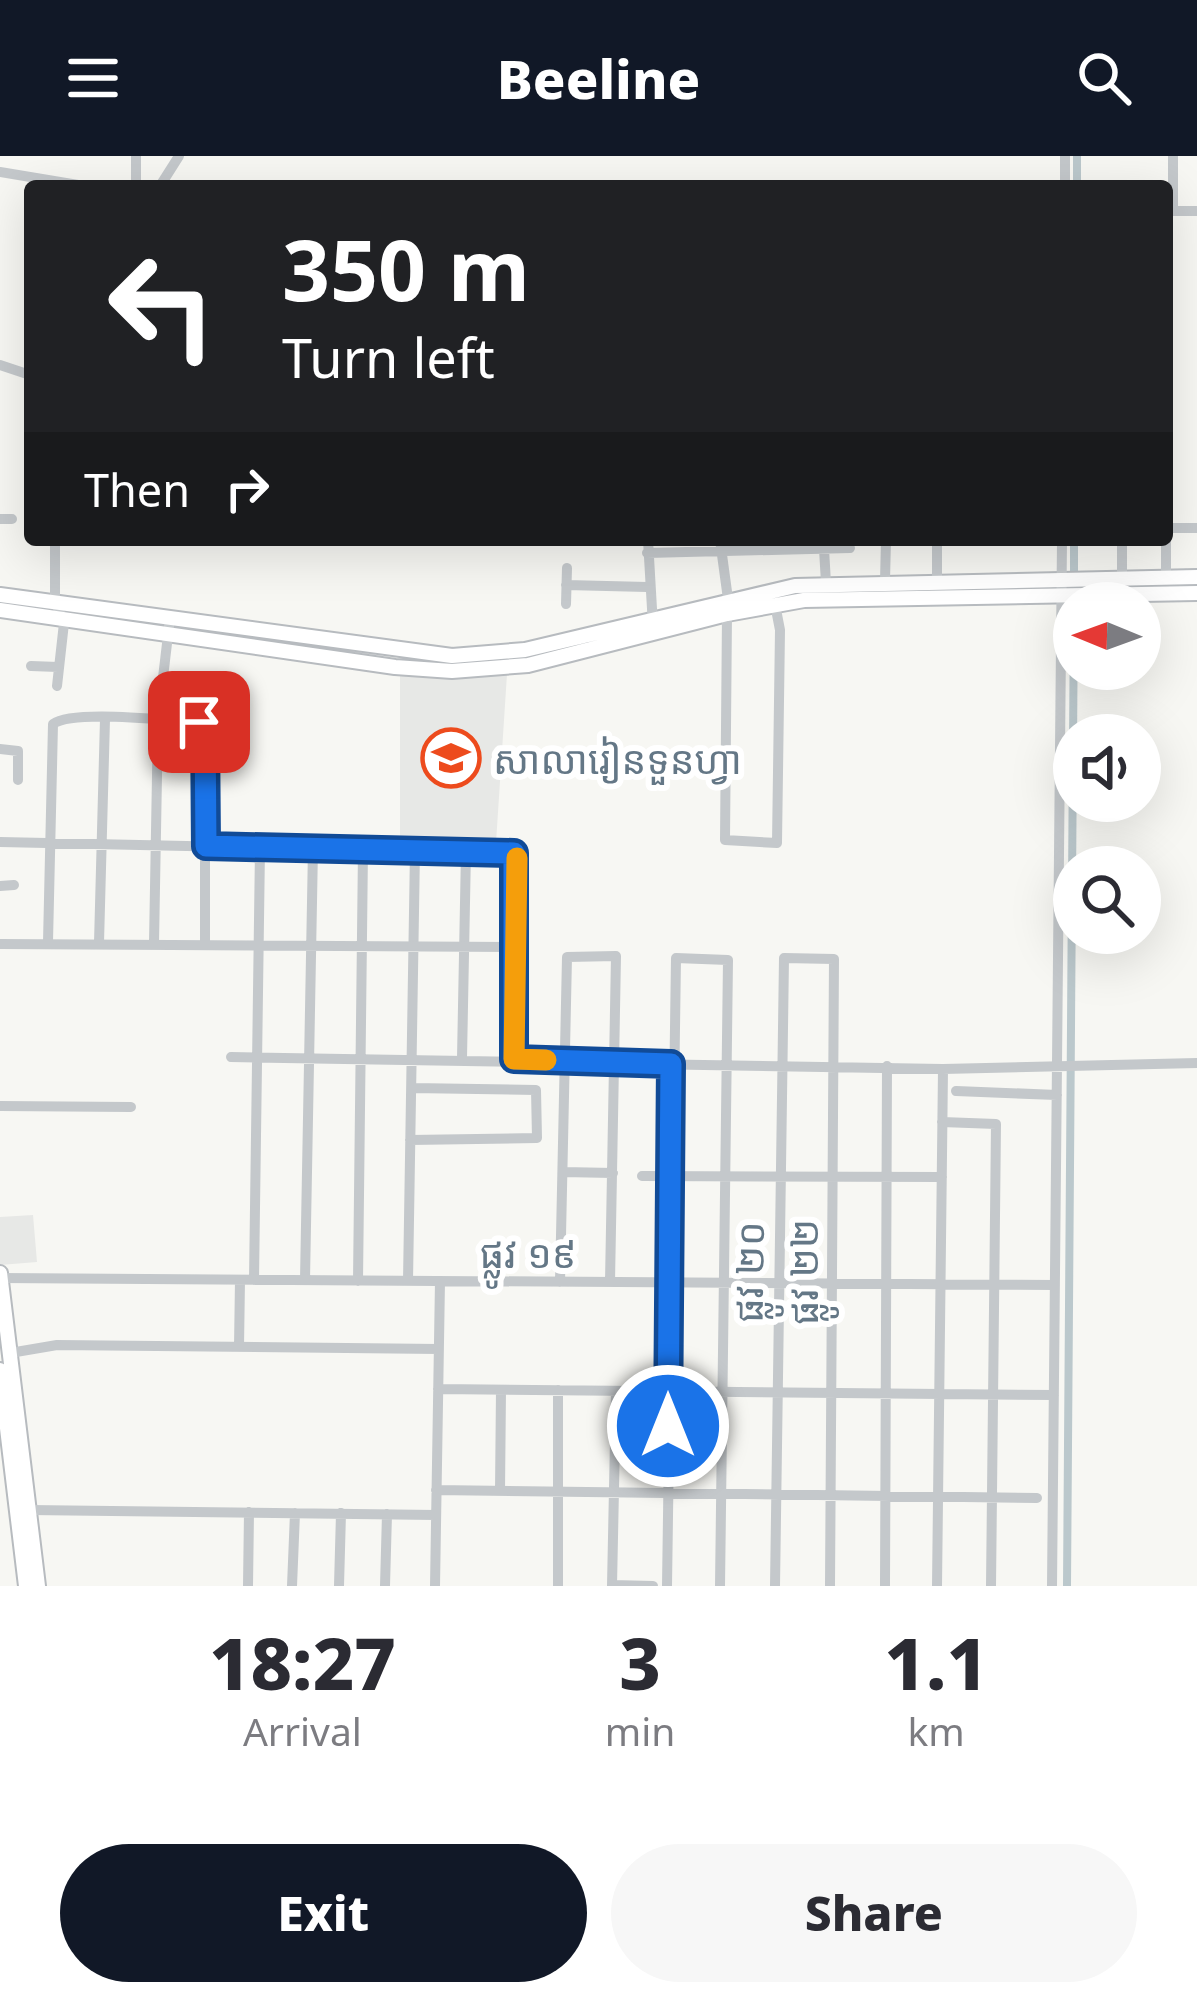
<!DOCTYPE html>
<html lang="en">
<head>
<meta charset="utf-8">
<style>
	body { margin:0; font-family:"Noto Sans","Noto Sans Khmer",sans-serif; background:#f7f7f7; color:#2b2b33; height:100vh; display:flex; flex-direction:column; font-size:45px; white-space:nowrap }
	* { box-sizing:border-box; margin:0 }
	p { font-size:39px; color:#7c7c81 }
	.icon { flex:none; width:66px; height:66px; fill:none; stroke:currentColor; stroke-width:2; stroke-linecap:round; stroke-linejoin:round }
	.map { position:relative; height:1430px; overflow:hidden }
	.sheet { display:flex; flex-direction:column; background:#fff; flex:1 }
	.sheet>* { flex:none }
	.guide { position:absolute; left:24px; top:24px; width:1149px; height:366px; border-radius:12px; box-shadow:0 12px 48px #0002; background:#202124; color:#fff; overflow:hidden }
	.needle { width:78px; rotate:271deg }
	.tools { position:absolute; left:1053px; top:426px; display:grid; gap:24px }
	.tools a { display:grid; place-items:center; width:108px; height:108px; border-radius:50%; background:#fff; box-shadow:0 12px 48px #0002; font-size:60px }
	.pin { position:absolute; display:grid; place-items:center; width:102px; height:102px; color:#fff; margin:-51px; border-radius:24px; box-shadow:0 6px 18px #0006 }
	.me { position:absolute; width:132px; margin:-66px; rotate:0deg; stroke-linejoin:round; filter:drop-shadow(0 0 9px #0008) }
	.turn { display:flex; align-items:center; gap:42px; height:252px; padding:0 60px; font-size:54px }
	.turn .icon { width:156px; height:156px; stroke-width:2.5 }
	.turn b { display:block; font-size:84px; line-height:102px }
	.then { display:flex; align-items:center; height:114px; padding:0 60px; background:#0003; gap:24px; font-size:45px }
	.eta { display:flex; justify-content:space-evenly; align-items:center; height:204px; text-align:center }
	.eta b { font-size:72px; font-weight:800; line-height:84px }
	.button { display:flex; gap:24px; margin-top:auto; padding:24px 60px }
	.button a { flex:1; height:138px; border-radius:72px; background:#111827; color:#fff; font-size:48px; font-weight:800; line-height:138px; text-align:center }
	.button a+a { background:#f7f7f7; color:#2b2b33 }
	header { display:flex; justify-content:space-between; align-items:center; height:156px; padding:0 60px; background:#111827; color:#fff; font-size:54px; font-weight:800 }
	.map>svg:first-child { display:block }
	.built { fill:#e7e8e6 }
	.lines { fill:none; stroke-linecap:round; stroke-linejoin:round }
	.canal { stroke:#bbc8cc; stroke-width:8 }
	.major-casing { stroke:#b7bbbf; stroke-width:18 }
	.minor { stroke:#c4c8cb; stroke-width:10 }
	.major { stroke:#fff; stroke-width:14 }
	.route-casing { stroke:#114b97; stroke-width:30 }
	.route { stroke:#1a73e8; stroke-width:21 }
	.slow { stroke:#f59e0b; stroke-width:21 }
	.labels { text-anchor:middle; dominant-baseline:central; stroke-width:12; stroke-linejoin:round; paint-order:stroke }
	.poi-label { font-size:39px; fill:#647786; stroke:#fff; text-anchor:start }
	.street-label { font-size:39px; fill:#647786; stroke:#fff }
</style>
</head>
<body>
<header><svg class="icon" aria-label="menu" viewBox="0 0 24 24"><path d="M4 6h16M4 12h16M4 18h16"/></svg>Beeline<svg class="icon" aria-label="search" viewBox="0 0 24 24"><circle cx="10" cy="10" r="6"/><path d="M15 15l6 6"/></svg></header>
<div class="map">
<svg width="1197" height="1430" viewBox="0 0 1197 1430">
	<rect width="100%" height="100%" fill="#f7f7f3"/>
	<path class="built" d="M400,518H507L496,687L400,684Z
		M33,1059L37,1106L0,1109V1061Z"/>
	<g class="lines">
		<path class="canal" d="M1077,30V0
			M1074,442V384
			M1067,1430L1074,452"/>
		<defs>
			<path id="major" d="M0,439L452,500L525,494L795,430L1197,421
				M0,454L395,511L452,515L528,509L727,458L804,444L1197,437
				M0,1117L38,1430
				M0,1214L26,1430"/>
		</defs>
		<use href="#major" class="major-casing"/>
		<path class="minor" d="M1173,0V55
			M0,16L84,30
			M136,30V0
			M160,30L179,0
			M1065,30V0
			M1170,55H1197
			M0,209L30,219
			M0,363H12
			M1167,372H1197
			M55,384V445L64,467L57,530
			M648,384L653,470
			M720,384L728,443
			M824,393L826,427
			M647,397L850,392
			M1122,422V384
			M1166,422V384
			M885,425L886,384
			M937,425V384
			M566,429L647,431
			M566,448L567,412
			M727,458L725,684L777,687L780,474L774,443
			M31,510L58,511
			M0,593L18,595V624
			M0,686L514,697V903
			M0,730L14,729
			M48,786L53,568C74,553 168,565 199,566L205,571V788
			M99,787L105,563
			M154,787L158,564L170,462
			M0,788L516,791
			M231,901L943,913L1197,907
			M462,902L466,695
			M956,935L1057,939
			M0,950L131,951
			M942,966L996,968L991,1430
			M410,984L537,982L536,934L412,932
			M563,1016L613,1017
			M642,1020L942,1021
			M0,1122L1055,1129
			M254,1124L260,692
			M305,1124L313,692
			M358,1125L363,693
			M408,1125L415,694
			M560,1126L567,801L616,800L610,1126
			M239,1191L240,1124
			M10,1197L57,1189L439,1193
			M438,1233L1054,1239
			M436,1334L1037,1342
			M500,1335L501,1234
			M29,1354L436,1359
			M612,1429L653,1430
			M248,1430L249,1356
			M292,1430L295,1357
			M339,1430L341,1357
			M385,1430L387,1358
			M435,1430L440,1125
			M558,1430V1234
			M612,1430L616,1235
			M667,1430L676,802L728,804L720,1430
			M775,1430L784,802L834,803L830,1430
			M885,1430L887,910
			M937,1430L943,913
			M1052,1430L1062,384"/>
		<use href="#major" class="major"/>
	</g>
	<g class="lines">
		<defs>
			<path id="route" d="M199,566L205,571L206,690L514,697V903L671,908L668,1270"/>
		</defs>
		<use href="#route" class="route-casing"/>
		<use href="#route" class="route"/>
		<path class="slow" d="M517,702L514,903L546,904"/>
	</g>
	<defs>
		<symbol id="university-ring" viewBox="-11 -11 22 22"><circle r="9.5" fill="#fff" stroke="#ed4b1d" stroke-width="1.5"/><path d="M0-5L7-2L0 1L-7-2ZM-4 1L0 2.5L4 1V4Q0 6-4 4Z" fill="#ed4b1d"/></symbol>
	</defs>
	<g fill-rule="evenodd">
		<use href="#university-ring" x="418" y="569" width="66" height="66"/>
	</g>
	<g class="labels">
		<g class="poi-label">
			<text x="493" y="602">សាលារៀនទួនហ្វា</text>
		</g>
		<g class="street-label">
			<text x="528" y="1096">ផ្លូវ ១៩</text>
			<text transform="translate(748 1116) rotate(-89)">ផ្លូវ ២០</text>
			<text transform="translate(802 1116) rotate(-90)">ផ្លូវ ២២</text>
		</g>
	</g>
</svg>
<div class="tools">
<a><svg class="needle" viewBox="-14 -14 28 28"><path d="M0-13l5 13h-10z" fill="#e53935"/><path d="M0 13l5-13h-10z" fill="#7c7c81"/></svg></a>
<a><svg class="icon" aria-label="sound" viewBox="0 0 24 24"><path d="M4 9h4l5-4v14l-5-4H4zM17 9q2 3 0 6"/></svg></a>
<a><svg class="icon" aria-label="search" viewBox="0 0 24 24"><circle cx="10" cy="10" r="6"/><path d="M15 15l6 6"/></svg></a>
</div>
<div class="pin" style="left:199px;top:566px;background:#d93025"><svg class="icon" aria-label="arrive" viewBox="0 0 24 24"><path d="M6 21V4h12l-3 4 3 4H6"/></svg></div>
<svg class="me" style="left:668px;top:1270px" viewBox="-20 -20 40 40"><circle r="17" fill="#1a73e8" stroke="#fff" stroke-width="3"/><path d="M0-11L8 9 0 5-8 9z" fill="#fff"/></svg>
<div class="guide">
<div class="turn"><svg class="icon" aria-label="left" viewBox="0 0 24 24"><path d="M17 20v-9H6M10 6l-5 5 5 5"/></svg><div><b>350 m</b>Turn left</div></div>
<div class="then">Then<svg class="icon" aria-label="right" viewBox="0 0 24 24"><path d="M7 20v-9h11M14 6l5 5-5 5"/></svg></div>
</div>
</div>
<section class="sheet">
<div class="eta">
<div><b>18:27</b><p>Arrival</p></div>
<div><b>3</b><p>min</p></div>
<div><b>1.1</b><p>km</p></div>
</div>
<div class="button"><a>Exit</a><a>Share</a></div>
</section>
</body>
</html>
